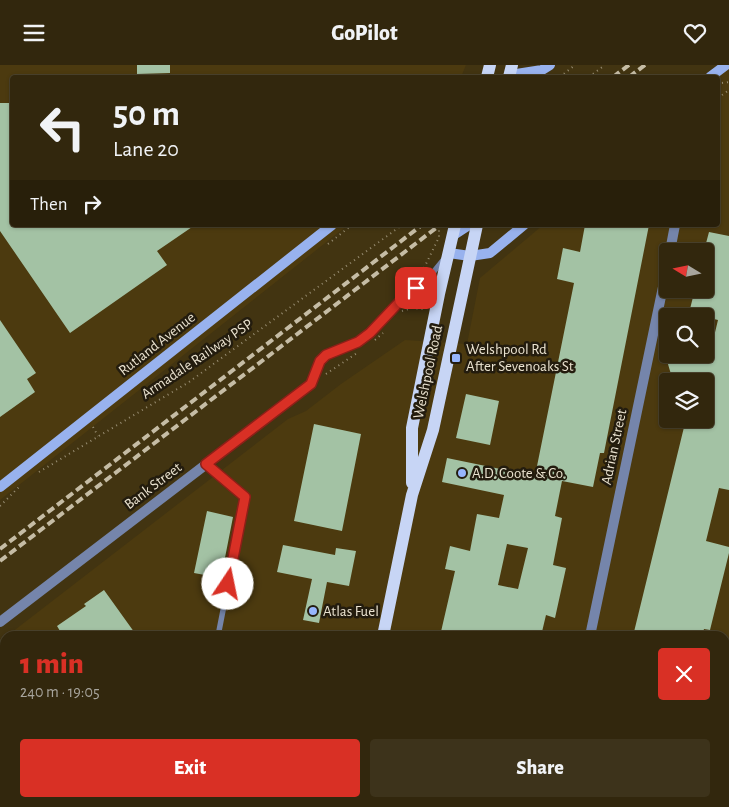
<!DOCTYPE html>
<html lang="en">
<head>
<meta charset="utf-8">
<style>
	body { margin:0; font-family:"Alegreya Sans",sans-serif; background:#3d331b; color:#f1f3f6; height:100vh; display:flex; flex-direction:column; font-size:19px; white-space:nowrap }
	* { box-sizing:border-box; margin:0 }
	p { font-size:16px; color:#a8a59d }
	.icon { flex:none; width:28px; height:28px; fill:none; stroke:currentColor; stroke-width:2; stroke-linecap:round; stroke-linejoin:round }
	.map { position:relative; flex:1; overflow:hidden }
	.drawer { position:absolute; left:0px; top:566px; width:730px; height:176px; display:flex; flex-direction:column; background:#32270d; border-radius:15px 15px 0 0; box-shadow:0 1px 4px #0004,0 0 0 1px #4d442e }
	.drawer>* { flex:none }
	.banner { position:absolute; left:10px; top:10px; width:710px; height:152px; border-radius:5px; box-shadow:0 1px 4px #0004,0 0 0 1px #4d442e; background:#32270d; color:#f1f3f6; overflow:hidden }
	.needle { width:32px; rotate:280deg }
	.tools { position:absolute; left:659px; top:178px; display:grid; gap:10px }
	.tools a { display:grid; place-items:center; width:55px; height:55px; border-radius:5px; background:#32270d; box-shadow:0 1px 4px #0004,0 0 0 1px #4d442e; font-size:25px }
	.pin { position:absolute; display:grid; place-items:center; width:42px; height:42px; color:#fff; margin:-21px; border-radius:10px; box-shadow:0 2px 8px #0006 }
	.me { position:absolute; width:55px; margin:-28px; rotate:11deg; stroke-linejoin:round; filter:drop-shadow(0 0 4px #0008) }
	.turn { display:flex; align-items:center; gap:18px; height:105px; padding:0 20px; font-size:22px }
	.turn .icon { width:65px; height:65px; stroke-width:2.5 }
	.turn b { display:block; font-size:35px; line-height:42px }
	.then { display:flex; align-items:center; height:48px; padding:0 20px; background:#0003; gap:10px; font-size:19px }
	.round { display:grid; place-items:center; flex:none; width:52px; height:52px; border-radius:5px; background:#3d331b }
	.overview { display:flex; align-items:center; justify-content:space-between; height:85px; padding:0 20px }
	h1 { font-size:30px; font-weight:800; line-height:38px; color:#d93025 }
	.action { display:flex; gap:10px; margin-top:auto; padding:10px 20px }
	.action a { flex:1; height:58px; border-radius:5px; background:#d93025; color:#fff; font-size:20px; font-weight:800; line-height:58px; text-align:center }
	.action a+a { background:#3d331b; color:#f1f3f6 }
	header { display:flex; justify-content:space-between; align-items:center; height:65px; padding:0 20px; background:#32270d; font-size:22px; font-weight:800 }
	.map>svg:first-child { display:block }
	.built { fill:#4c3a0f; fill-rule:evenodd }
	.building { fill:#a3c2a4; fill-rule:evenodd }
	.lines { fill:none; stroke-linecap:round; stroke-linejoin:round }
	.path { stroke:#9a8f74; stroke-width:2; stroke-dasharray:1 4; stroke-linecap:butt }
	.lane { stroke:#7585ab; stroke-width:5.5 }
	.street { stroke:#7585ab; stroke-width:10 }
	.secondary { stroke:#98b2ee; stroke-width:10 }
	.primary { stroke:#c7d5f5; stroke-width:12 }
	.rail { stroke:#c5bca5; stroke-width:4; stroke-dasharray:8 4; stroke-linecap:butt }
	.route-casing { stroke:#8d1f18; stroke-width:12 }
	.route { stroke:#d93025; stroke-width:9 }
	.poi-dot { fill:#97b6fd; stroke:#231c0e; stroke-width:2 }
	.labels { text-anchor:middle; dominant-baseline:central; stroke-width:5; stroke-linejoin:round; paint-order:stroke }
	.street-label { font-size:15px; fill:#ebe3d0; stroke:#231c0e }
	.poi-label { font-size:15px; fill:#ebe3d0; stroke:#231c0e; text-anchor:start }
</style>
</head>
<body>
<header><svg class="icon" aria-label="menu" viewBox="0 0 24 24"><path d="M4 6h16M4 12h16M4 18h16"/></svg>GoPilot<svg class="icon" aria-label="heart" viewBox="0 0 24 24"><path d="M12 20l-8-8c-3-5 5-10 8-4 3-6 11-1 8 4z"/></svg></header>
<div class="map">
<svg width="729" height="742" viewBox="0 0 729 742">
	<rect width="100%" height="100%" fill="#423411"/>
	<path class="built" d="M0,0H466L461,12H12V160H348L0,435Z
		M729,3V742H0V576L5,572V738H725V571H7L288,354L306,346L341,319L405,275L467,279L480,213L543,160H718L717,12ZM668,186H705V224H668ZM668,251H705V289H668ZM668,316H705V354H668Z"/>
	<path class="building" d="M137,0H170V8L137,9Z
		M0,38H12V160H195L157,186L167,200L70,268L0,166Z
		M585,160H649L604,388H600L593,422L562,416L555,451L562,453L553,500L566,503L555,553L546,550L541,571H440L455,506L445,504L450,481L470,486L477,449L499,453L504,430L442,417L447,393L535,411L574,218L557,214L563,183L580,187ZM507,479L528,483L518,524L498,520Z
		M709,167L729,171V425L719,423L706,476L729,482V488L710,565L704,564L702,571H633L686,354H705V316H673L665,289L710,288L718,255L689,248L695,224H705V182Z
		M0,255L36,308L27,314L35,327L0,352Z
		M466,329L499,336L490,380L456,373Z
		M314,359L361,369L342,466L294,456Z
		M207,446L233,452L221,513L194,508Z
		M283,480L335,490L336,483L356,486L349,521L327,517L319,558L303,555L312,514L277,507Z
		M104,525L137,571H63L57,561L86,541L84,539Z"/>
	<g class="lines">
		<path class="path" d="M560,12L575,0
			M589,12L605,0
			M722,18L729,17
			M718,33L729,25
			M328,179L352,160
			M424,203L439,172V160
			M402,246L412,243L423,244
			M375,275L383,268
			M326,309L357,288
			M93,362L98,371
			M39,407L189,317L402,160
			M0,441L19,422"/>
		<path class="lane" d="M311,319L321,296L326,289L358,277L369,268L404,232L427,215L444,194
			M206,399L245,433L218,571"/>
		<path class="street" d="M670,186L675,160
			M0,557L311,319
			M590,571L668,198
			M554,742L555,738"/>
		<path class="secondary" d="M510,10L542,5L550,0
			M710,12L726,0
			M452,171L469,160
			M449,188L470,191L490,188L524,160
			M0,422L332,160"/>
		<path class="primary" d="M487,12L490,0
			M509,12L512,0
			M412,418V363L439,229L455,160
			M383,571L412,430L433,365L477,160
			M348,742V738"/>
		<path class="rail" d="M613,12L629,0
			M629,12L645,0
			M0,484L422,160
			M0,496L440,160"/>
	</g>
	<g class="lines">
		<defs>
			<path id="route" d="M228,519L245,432L206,399L311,319L320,296L326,290L358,277L370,268L404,232L416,223"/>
		</defs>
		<use href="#route" class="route-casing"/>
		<use href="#route" class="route"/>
	</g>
	<g class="poi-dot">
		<rect x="451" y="288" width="10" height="10" rx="2.5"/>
		<circle cx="462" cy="408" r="5"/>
		<circle cx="313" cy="546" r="5"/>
	</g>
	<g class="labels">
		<g class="street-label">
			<text transform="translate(157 279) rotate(-38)">Rutland Avenue</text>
			<text transform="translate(197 294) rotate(-34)">Armadale Railway PSP</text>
			<text transform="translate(428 307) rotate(-78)">Welshpool Road</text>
			<text transform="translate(614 382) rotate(-78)">Adrian Street</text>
			<text transform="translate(153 421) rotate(-37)">Bank Street</text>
		</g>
		<g class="poi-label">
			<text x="466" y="284">Welshpool Rd<tspan x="466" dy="17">After Sevenoaks St</tspan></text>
			<text x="472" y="408">A.D. Coote &amp; Co.</text>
			<text x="323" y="546">Atlas Fuel</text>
		</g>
	</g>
</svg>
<div class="tools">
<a><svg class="needle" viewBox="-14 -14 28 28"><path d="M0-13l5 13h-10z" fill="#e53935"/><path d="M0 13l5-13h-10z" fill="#a8a59d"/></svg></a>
<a><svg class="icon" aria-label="search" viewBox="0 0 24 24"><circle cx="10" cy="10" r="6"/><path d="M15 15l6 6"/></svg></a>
<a><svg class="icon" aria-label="layers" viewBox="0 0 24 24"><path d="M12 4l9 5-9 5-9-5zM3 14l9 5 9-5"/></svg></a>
</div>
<div class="pin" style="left:416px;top:223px;background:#d93025"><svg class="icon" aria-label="arrive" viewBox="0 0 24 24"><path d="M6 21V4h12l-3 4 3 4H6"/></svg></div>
<svg class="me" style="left:228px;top:519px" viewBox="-20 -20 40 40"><circle r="19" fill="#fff"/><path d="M0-13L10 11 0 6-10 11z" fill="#d93025"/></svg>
<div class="banner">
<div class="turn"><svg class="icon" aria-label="left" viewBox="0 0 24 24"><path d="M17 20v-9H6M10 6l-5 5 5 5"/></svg><div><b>50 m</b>Lane 20</div></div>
<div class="then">Then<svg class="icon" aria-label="right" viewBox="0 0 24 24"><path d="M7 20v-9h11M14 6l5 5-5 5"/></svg></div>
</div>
<section class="drawer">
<div class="overview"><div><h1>1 min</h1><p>240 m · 19:05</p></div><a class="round" style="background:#d93025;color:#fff"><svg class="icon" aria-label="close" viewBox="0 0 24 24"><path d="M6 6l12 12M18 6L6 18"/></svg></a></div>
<div class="action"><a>Exit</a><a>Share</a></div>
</section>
</div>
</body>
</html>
